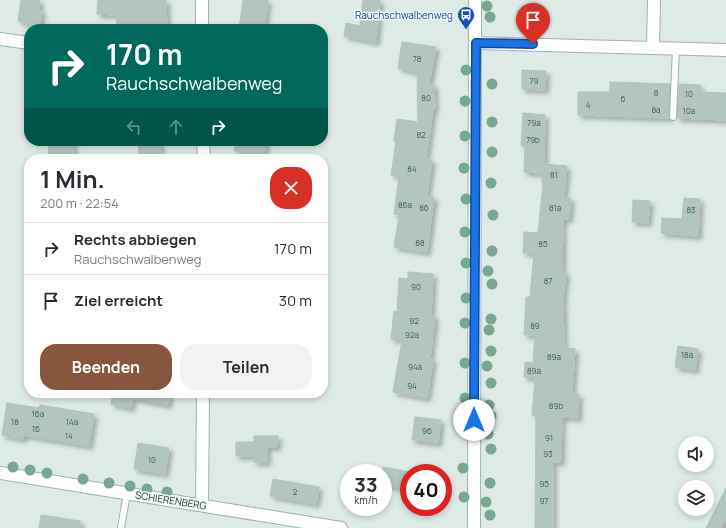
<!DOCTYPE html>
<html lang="de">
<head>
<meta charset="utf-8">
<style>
	body { margin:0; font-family:Manrope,sans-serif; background:#f2f2f3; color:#2b2b33; height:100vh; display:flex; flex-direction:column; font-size:15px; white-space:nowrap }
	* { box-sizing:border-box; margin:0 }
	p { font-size:13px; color:#7c7c81 }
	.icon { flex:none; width:22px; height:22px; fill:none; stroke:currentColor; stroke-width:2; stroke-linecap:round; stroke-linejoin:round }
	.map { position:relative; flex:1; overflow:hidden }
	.panel { position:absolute; left:24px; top:154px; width:304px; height:244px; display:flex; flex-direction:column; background:#fff; border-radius:16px; box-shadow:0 2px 6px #0003 }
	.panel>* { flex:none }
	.guide { position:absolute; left:24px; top:24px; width:304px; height:122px; border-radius:16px; box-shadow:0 2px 6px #0003; background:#00695c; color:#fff; overflow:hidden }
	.tools { position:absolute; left:678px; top:436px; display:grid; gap:8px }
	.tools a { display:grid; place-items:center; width:36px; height:36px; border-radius:50%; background:#fff; box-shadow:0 2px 6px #0003; font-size:20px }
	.speed { position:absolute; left:340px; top:464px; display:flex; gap:8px; font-size:20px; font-weight:700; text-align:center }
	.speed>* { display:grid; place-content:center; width:52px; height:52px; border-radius:50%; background:#fff; box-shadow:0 2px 6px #0003; line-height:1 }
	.speed small { font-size:10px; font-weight:400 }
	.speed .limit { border:6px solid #d22; background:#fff; color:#111 }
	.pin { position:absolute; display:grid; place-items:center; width:34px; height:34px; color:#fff; margin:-41px -17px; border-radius:50% 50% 50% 0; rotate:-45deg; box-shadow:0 0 4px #0007 }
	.pin .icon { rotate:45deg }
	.me { position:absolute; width:44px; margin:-22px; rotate:0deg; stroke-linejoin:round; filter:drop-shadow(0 0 3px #0008) }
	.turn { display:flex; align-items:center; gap:14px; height:84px; padding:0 16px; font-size:18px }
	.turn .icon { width:52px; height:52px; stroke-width:2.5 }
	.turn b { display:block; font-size:28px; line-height:34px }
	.lanes { display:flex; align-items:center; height:38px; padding:0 16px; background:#0003; justify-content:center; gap:20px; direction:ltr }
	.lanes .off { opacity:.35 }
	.round { display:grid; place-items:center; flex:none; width:42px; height:42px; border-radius:16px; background:#f2f2f3 }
	.headline { display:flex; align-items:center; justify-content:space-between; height:68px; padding:0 16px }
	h1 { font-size:24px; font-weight:700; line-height:30px }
	.cta { display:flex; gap:8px; margin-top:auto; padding:8px 16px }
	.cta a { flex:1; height:46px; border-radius:16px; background:#88563e; color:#fff; font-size:16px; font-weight:700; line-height:46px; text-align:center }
	.cta a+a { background:#f2f2f3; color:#2b2b33 }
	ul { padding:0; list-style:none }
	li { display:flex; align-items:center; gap:12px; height:52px; padding:0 16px; border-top:1px solid #e1e1e2 }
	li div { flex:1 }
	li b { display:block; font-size:15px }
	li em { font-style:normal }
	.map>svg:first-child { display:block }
	.building { fill:#b2c5bf; stroke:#afc4bd; filter:url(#shadow) }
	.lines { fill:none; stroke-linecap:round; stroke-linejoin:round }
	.lane-casing { stroke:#a0b2ad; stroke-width:8 }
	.street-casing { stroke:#a0b2ad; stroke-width:14 }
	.secondary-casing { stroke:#9cb6af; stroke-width:14 }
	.lane { stroke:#fff; stroke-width:6 }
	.street { stroke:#fff; stroke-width:12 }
	.secondary { stroke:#fff; stroke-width:12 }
	.tree { fill:#79a891 }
	.route-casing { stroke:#114b97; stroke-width:10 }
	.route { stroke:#1a73e8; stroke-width:7 }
	.labels { text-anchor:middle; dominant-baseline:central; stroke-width:3; stroke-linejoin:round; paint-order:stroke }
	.number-label { font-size:8px; fill:#435d58 }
	.transit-label { font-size:10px; fill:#164399; stroke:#edf7f3; text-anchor:end }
	.street-label { font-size:10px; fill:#1e3a35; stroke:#edf7f3 }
</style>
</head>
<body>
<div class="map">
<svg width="726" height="528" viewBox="0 0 726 528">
	<defs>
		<filter id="shadow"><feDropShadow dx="3.5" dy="3.5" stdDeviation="2" flood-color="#0004"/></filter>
	</defs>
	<rect width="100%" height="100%" fill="#ddeae6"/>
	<path class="building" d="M21,0H40L39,11H42L40,26L25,24V22L18,21Z
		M98,0H166L167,29H117L116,15L97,14Z
		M243,0H268L264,29H239Z
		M363,0H380L376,42L344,36L346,23L360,26Z
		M402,42L436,47L429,85L434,84L435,109H433L426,159L432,160L427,196L434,197L427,252L394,247L399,215L394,214L399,177L391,175L396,141H394L397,119L418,122L417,72L398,68Z
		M522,70L546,71L545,90L522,89Z
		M610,82L670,84L669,118L578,115V92H610Z
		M679,84L700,85V92L726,93V120L677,118Z
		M523,113L545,115L544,164L567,166L564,198H571L569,219H563L562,271L566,272L563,299L564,348L575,349L572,394H579L578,418L562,417L561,462H553V528H535L536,416L532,415L535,378L524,377L525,362L533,363L535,335H524L526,297H530L534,253H523L524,232L538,233L543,184L542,183V173L524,172L525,146H521Z
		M48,141H73L74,155L49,156Z
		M138,141H160L161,159H139Z
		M236,141H266L264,155L234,151Z
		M684,198L700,199L698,236L661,233L662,218L682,219Z
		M633,200L650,201L648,223L632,222Z
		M408,272L433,274L431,316H435L430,359H433L427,398L393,392L402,340L391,339L394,311L397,312L399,278L408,279Z
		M678,346L698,349L695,370L675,367Z
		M113,393H170L168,405L133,398L131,408L111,404Z
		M7,403L39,408L40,405L94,414L89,446L24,435L23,439L2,435Z
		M415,417L441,420L438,443L412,440Z
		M254,436H278L277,447H267V462H254V456H236V442H254Z
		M138,443L169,448L165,474L134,469Z
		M383,467L409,472L406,489L383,485Z
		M273,479L319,487L316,504L270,496Z
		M726,488V518L721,528H706Z
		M41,515L80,521V528H39Z"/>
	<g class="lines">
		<defs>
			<path id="lane" d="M673,117L676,48
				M121,528L127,493"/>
			<path id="street" d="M202,0V29
				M0,39L29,43
				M476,43L726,50
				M653,47L654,0
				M203,141L204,159
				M0,473L341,528
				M202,505L203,393"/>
			<path id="secondary" d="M474,528L475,0"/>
		</defs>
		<use href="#lane" class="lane-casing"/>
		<use href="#street" class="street-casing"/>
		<use href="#secondary" class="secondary-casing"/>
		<use href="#lane" class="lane"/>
		<use href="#street" class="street"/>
		<use href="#secondary" class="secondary"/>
	</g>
	<g class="tree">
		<circle cx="487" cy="6" r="5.5"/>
		<circle cx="490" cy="17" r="5.5"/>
		<circle cx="466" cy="70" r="5.5"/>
		<circle cx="492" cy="84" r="5.5"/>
		<circle cx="465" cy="101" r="5.5"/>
		<circle cx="492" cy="122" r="5.5"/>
		<circle cx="465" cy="136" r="5.5"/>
		<circle cx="492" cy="152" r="5.5"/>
		<circle cx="464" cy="168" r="5.5"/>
		<circle cx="491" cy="183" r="5.5"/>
		<circle cx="466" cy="199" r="5.5"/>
		<circle cx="493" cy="215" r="5.5"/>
		<circle cx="465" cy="232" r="5.5"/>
		<circle cx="492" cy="251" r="5.5"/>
		<circle cx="466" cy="263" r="5.5"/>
		<circle cx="488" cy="271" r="5.5"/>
		<circle cx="492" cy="284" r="5.5"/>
		<circle cx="466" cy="298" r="5.5"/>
		<circle cx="491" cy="319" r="5.5"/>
		<circle cx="465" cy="323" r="5.5"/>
		<circle cx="489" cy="330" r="5.5"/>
		<circle cx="491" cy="351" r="5.5"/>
		<circle cx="465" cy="363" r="5.5"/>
		<circle cx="487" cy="366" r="5.5"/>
		<circle cx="491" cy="383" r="5.5"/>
		<circle cx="465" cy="398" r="5.5"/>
		<circle cx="489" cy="405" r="5.5"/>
		<circle cx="465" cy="413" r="5.5"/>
		<circle cx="491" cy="416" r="5.5"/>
		<circle cx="464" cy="431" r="5.5"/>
		<circle cx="488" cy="434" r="5.5"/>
		<circle cx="491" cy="449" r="5.5"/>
		<circle cx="13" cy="467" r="5.5"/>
		<circle cx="463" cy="468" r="5.5"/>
		<circle cx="30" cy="470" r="5.5"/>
		<circle cx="47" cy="473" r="5.5"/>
		<circle cx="83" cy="479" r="5.5"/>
		<circle cx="109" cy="483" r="5.5"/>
		<circle cx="490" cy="483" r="5.5"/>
		<circle cx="130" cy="486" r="5.5"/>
		<circle cx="147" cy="489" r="5.5"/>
		<circle cx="167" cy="492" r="5.5"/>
		<circle cx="464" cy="497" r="5.5"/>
		<circle cx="486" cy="502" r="5.5"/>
		<circle cx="490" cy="515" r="5.5"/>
	</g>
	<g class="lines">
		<defs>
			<path id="route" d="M474,420L476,43L533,44"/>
		</defs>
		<use href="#route" class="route-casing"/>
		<use href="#route" class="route"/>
	</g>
	<defs>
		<symbol id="bus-pin" viewBox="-11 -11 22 30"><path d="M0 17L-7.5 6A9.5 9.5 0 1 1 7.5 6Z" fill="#1a4fb4" stroke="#edf7f3"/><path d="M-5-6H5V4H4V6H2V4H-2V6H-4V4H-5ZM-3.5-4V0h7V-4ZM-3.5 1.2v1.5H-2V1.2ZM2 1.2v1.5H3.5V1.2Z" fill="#fff"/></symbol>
	</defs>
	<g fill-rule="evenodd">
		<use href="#bus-pin" x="456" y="5" width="20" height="27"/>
	</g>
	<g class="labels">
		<g class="number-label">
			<text x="417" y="58">78</text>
			<text x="534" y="80">79</text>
			<text x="656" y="92">8</text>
			<text x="689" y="93">10</text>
			<text x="426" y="97">80</text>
			<text x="623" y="98">6</text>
			<text x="588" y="104">4</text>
			<text x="656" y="109">8a</text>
			<text x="689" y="110">10a</text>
			<text x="534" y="122">79a</text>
			<text x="421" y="134">82</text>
			<text x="533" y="139">79b</text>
			<text x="412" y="168">84</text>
			<text x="554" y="174">81</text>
			<text x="405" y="204">86a</text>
			<text x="424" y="207">86</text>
			<text x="555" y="207">81a</text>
			<text x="691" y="209">83</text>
			<text x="420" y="242">88</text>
			<text x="543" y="243">85</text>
			<text x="548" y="280">87</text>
			<text x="416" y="286">90</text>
			<text x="414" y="320">92</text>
			<text x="535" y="325">89</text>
			<text x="412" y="334">92a</text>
			<text x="687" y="354">18a</text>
			<text x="554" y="356">89a</text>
			<text x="415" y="366">94a</text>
			<text x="534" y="370">89a</text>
			<text x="412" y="385">94</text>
			<text x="556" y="405">89b</text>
			<text x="38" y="413">16a</text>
			<text x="15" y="421">18</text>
			<text x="72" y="421">14a</text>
			<text x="36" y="428">16</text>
			<text x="427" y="430">96</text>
			<text x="69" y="435">14</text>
			<text x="549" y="437">91</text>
			<text x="548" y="453">93</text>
			<text x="152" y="459">10</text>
			<text x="544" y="483">95</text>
			<text x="295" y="491">2</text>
			<text x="544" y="500">97</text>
		</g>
		<g class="transit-label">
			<text x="453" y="15">Rauchschwalbenweg</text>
		</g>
		<g class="street-label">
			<text transform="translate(171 500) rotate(9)">SCHIERENBERG</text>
		</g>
	</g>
</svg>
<div class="tools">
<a><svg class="icon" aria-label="sound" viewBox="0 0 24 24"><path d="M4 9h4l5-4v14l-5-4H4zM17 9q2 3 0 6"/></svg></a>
<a><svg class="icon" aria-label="layers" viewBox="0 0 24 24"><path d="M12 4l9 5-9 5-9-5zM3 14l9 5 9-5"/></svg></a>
</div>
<div class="speed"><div>33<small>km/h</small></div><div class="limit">40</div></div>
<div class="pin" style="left:533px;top:44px;background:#d93025"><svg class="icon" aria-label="arrive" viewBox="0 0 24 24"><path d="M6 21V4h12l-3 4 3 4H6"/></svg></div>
<svg class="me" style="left:474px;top:420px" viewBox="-20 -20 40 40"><circle r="19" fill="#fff"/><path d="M0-13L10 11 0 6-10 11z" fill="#1a73e8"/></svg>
<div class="guide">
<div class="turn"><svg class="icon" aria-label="right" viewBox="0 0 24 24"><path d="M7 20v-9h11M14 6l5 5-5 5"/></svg><div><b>170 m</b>Rauchschwalbenweg</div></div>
<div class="lanes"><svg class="icon off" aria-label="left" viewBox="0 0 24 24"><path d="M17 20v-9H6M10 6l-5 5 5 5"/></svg><svg class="icon off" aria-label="ahead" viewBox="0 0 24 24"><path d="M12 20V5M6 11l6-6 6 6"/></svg><svg class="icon" aria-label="right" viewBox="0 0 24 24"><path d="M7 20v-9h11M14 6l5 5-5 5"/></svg></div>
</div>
<section class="panel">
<div class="headline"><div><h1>1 Min.</h1><p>200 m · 22:54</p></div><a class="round" style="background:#d93025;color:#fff"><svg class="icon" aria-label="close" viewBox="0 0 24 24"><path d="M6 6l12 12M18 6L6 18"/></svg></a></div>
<ul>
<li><svg class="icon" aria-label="right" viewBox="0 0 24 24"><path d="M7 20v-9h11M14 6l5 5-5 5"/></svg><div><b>Rechts abbiegen</b><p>Rauchschwalbenweg</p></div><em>170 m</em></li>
<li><svg class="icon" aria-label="arrive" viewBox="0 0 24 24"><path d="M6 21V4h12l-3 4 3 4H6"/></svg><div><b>Ziel erreicht</b></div><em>30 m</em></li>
</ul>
<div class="cta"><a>Beenden</a><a>Teilen</a></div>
</section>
</div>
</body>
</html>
